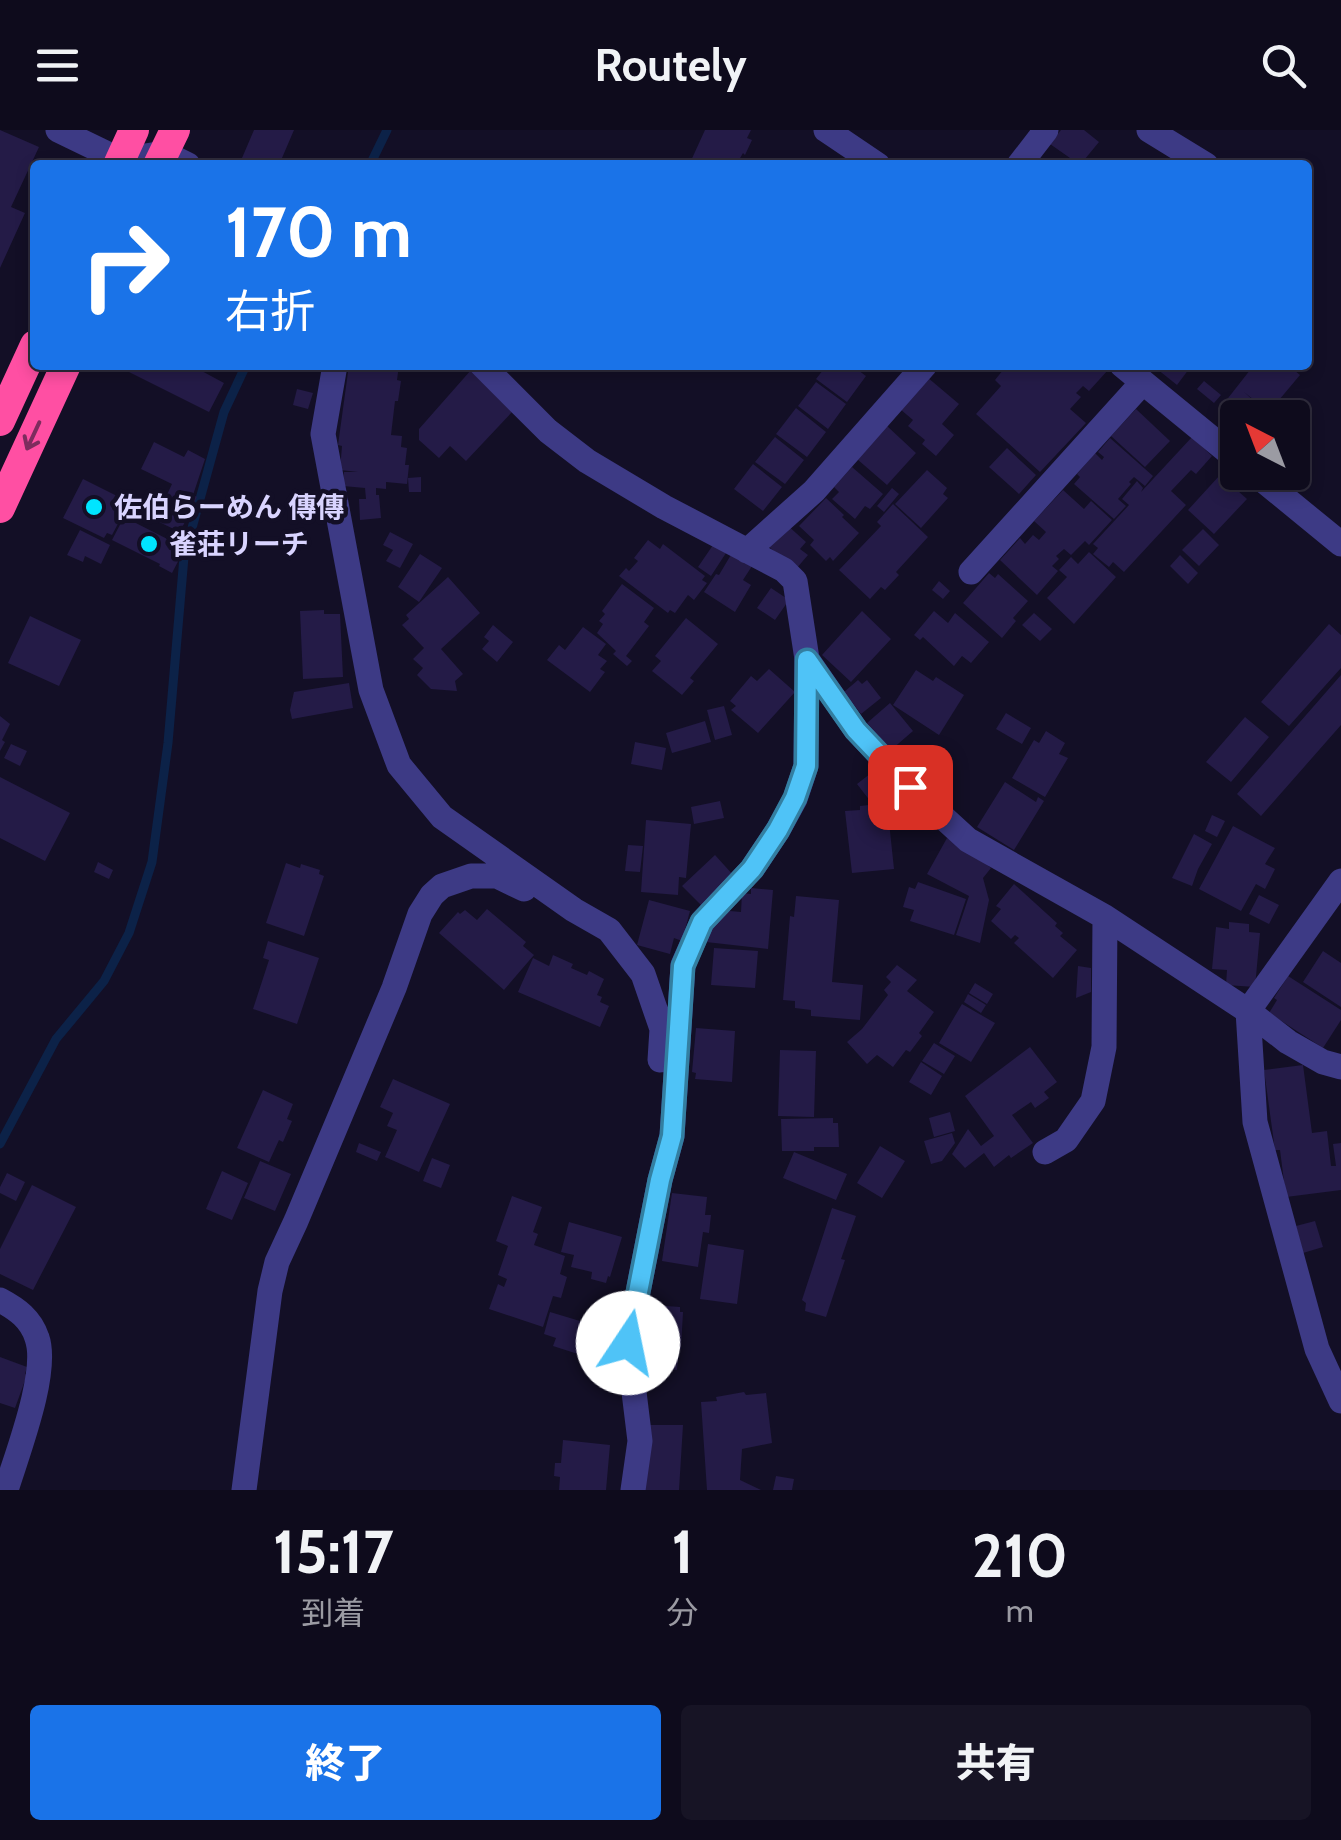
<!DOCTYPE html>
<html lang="ja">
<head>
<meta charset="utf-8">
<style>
	body { margin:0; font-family:Cabin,"Noto Sans JP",sans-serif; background:#171425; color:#f1f3f6; height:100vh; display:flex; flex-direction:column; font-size:38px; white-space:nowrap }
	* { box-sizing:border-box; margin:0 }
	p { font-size:32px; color:#9b9ba3 }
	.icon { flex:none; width:55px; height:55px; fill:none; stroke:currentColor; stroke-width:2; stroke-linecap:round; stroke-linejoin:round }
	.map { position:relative; height:1360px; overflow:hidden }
	.sheet { display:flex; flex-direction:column; background:#0e0b1c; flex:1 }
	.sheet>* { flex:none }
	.guide { position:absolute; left:30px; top:30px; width:1282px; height:210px; border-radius:10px; box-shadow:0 5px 15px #0003,0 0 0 2px #2e2b3b; background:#1a73e8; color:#fff; overflow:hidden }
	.needle { width:65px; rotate:318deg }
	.buttons { position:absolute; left:1220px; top:270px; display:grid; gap:20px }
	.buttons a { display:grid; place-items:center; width:90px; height:90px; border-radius:10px; background:#0e0b1c; box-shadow:0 5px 15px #0003,0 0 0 2px #2e2b3b; font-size:50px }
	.pin { position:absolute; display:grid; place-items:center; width:85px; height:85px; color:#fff; margin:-42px; border-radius:20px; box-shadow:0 5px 15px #0006 }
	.me { position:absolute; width:110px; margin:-55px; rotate:11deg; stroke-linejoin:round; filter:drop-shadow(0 0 8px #0008) }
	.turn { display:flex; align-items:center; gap:35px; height:210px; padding:0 30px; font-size:45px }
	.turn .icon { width:130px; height:130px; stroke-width:2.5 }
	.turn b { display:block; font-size:70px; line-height:85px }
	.eta { display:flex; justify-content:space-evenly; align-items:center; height:170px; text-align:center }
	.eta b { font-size:60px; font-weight:800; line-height:70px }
	.primary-button { display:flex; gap:20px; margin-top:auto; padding:20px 30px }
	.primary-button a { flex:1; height:115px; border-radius:10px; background:#1a73e8; color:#fff; font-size:40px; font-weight:800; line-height:115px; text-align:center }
	.primary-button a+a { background:#171425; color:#f1f3f6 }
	header { display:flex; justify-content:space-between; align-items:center; height:130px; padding:0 30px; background:#0e0b1c; font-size:45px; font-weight:800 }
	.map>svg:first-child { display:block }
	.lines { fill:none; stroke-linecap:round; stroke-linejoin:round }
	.stream { stroke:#0c2248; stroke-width:9 }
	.building { fill:#241b47 }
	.minor { stroke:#3d3a85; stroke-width:25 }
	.highway { stroke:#ff4fa3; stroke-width:30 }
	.oneway { stroke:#7d2c5e }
	.route-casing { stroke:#337fa1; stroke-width:25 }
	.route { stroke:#4fc3f7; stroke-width:18 }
	.poi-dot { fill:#00e5ff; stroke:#130f26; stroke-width:4 }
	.labels { text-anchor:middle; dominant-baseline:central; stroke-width:9; stroke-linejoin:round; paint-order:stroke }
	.poi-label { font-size:28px; font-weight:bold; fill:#d9d4ff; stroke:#130f26; text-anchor:start }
</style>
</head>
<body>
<header><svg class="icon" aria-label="menu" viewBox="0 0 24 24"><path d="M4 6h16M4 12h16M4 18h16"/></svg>Routely<svg class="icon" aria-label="search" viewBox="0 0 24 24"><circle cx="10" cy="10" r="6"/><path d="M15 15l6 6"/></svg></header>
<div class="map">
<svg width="1341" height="1360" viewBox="0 0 1341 1360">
	<rect width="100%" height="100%" fill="#130f26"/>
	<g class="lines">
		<path class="stream" d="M370,35L387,0
			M0,1014L56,909L104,851L129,803L152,732L168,613L184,427L224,282L246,235"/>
	</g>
	<path class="building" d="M0,0L39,17L11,77L25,83L0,138Z
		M254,0H294L279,35H239Z
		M705,0H751L747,8L752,10L745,25L743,23L739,30L742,32L741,35H689Z
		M1061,0H1084L1099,12L1080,35L1050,14Z
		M115,235H200L198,239L224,253L209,282Z
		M349,235H399L397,250L401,251L398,271H395L391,305L402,306L401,317L407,318L405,335H409L407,354L386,352V359L376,358V365H379L381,388L360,390L359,369H366L365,358L343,356L344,342H358L340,340L342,316L338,315Z
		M827,235H851L866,246L847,272L816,249Z
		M1003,235H1103L1108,240L1089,261L1083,256L1076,263L1081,267L1070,279L1086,293L1040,342L976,284L1001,256L995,250L1003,240L1001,238Z
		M1152,235H1184L1189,239L1177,255Z
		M1254,235H1288L1300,245L1269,282L1244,262L1254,271L1241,286L1225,272Z
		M471,240L512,282L466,331L450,316L439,328L419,310V299Z
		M927,247L959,274L942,294L954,305L936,326L922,314L925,310L908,296L913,290L900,279Z
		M1204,251L1221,265L1214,273L1197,259Z
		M816,252L846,274L828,299L798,276Z
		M297,259L313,263L308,279L293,275Z
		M796,278L826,302L807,327L776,304Z
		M1136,279L1170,311L1145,337L1111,306Z
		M887,296L916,323L887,355L857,329Z
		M775,307L804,330L785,354L755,332Z
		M1192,307L1212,326L1196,344L1191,340L1171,361L1186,375L1124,442L1113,432L1109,437L1093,424L1098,418L1093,414L1129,375L1122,369L1137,351L1143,358L1141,362Z
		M1110,308L1153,346L1145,356L1134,347L1129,352L1131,354L1118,369L1126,376L1114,389L1074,354L1080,347L1077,344L1095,323L1102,330L1104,327L1098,322Z
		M154,312L184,327L188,320L205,329L193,365L197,367L180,402L155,390L172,354L141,339Z
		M1007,318L1036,345L1019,364L989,337Z
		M753,334L782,357L763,381L734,359Z
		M852,337L883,364L870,379L865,376L855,389L832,369L839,362L834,357Z
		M927,340L947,358L943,364L948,368L921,398L895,374Z
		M1220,345L1247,369L1214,404L1188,380Z
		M421,347V362H409L408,348Z
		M83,349L123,369L116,385L121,388L112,405L107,403L104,408L63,388Z
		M892,358L899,364L884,382L877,376Z
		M1063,360L1084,379L1091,371L1112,390L1089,415L1085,411L1071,425L1064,419L1056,426L1059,429L1052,436L1058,441L1037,465L1000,430L1020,408L1025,414L1033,405L1039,410L1046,402L1034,391Z
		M826,368L844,385L842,387L859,403L833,431L830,427L826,431L810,415L814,410L799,396Z
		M893,374L928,407L896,442L899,445L885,460L881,457L870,469L839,440L881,396L877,392Z
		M124,387L185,418L172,443L159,436L160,434L112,410Z
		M786,394L806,412L800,419L808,425L796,439L768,416Z
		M1203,399L1219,415L1199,436L1182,420Z
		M80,400L110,415L101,434L85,426L83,432L67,425Z
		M390,402L413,414L400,438L386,431L393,420L383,415Z
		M648,410L660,419L663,414L705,446L702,450L707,453L694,470L688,465L675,483L670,480L668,483L619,446L626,438L629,441L638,431L634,428Z
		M713,415L726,423L711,446L698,437Z
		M1089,422L1116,447L1074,494L1047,468L1067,447L1059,440L1071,427L1078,434Z
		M732,423L752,436L743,450L751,455L735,482L704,462L716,444L719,445Z
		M420,424L442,438L419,472L398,457Z
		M1180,425L1198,443L1188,454L1170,436Z
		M989,443L995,448L998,444L1028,471L1013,488L1016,491L1002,508L963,473Z
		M448,447L480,483L441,519L463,544L455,551L457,561L431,559L417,545L423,538L413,529L424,518L402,495L409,489L406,485Z
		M939,451L950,461L943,469L932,460Z
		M622,454L654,478L644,492L649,496L626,526L632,531L627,536L613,524L616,521L597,503L603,494L599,491L605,484L602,481Z
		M771,458L789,470L775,490L757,478Z
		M324,480V484H340L343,547L303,549L300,481Z
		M862,481L891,509L851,552L822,525Z
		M934,481L948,493L955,483L989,512L971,533L962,526L954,536L923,507L920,510L914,505Z
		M1034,483L1052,499L1040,511L1022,495Z
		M30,486L81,510L59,556L8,533Z
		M686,488L718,514L690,548L694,551L682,565L652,541L661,531L655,526Z
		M1329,494L1341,505V538L1289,596L1261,572Z
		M493,495L513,512L497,532L482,519L489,511L484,507Z
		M583,497L606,514L598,525L607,531L600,539L605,542L590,562L547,530L559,515L565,520Z
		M769,539L795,562L758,603L731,580L736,576L730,571L751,546L757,551Z
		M916,540L933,551L936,547L964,565L939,605L893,575Z
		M1341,545V595L1261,686L1237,664Z
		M858,550L862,554L867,550L881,568L861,584L844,562Z
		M349,553L353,578L292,589L290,580L294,562Z
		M890,573L913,601L891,620L867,593Z
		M724,576L732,605L715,610L707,580Z
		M1006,583L1031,598L1022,614L996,599Z
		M0,586L10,594L2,610L5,612L0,621Z
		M1245,587L1269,607L1231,652L1206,632Z
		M705,591L711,612L672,623L666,603Z
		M1046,601L1065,613L1059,624L1068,628L1045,667L1012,648L1034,610L1039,613Z
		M635,612L666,618L662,640L631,634Z
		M11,614L27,621L20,636L4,628Z
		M919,615L942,640L921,660L898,634Z
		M875,640L889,657L871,672L857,654Z
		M0,647L70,683L45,731L0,708Z
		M1005,652L1036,672L1038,667L1044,671L1014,720L977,697Z
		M720,671L724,688L694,694L691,677Z
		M887,673L894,739L852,743L845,681L860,680V676Z
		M1212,685L1225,691L1217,707L1205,701Z
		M646,690L691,694L686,748L679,747L678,765L641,762Z
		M1233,696L1275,718L1265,734L1275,739L1265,759L1256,754L1241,781L1199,759Z
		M1194,704L1212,714L1198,739L1192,756L1172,748Z
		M947,708L988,731L986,734L991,738L983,748L989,770L980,813L956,805L969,766L927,744Z
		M628,715L643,716L640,742L625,741Z
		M715,725L734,746L702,776L682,756Z
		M98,732L113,740L109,749L94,742Z
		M286,733L300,738L301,734L320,740L319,744L324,746L304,806L266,793Z
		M918,752L966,769L954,805L910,791L914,780L903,777L909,757L915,759Z
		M1014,754L1057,793L1055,796L1063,803L1060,806L1077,820L1053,848L1014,813L1019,808L1015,805L1011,809L991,791L1001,779L996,776Z
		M751,758L773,760L768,819L706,812L707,797L730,778V781L741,782L742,763L751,764Z
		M1259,765L1279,775L1269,794L1249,784Z
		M796,766L839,770L832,852L863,855L860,890L811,886V880L795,878V871L783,870L790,786L794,787Z
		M649,770L690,781L682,811L674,808L670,824L637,815Z
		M487,779L526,812L523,816L534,825L504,860L439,803L458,782L460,784L465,780L477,790Z
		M1229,792L1249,794V802L1260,803L1255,857L1226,855L1227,840L1212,839L1216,797L1229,799Z
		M268,811L319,828L297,894L253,879L269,830L263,828Z
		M714,818L758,821L755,858L711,855Z
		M1323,821L1341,833V877L1303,852Z
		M553,825L573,834L571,838L587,845L589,841L604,849L597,865L602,867L600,872L609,876L600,897L518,862L533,828L549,836Z
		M897,835L917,850L907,861L934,882L919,903L922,906L910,922L906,920L893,937L877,925L867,934L847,912L862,899L888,865L884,860L891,852L886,847Z
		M1078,836L1091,838V862L1076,868Z
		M1288,846L1341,880V890L1323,918L1269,883L1277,870L1274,868Z
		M975,853L993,864L987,874L969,863Z
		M968,864L986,875L981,883L964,872Z
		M962,874L995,893L971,932L939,913Z
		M696,898L735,901L732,952L695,949L696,943L692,942Z
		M934,913L955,926L944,944L922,931Z
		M1030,917L1057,952L1044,962L1049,968L1035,978L1031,972L1012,985L1033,1013L1011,1028L1009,1025L994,1037L984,1023L965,1038L952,1024L968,999L981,1016L994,1006L965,966Z
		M780,920L816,921L814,987L778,986Z
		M921,932L942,946L931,965L909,952Z
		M1303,935L1312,1003L1327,1001L1331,1036H1336L1333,1014L1341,1013V1060L1286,1067L1280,1020H1275L1264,940Z
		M393,949L450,974L419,1042L385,1027L397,1000L387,996L393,983L380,977Z
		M263,960L293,974L287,989L292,991L283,1012L279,1010L269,1032L237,1018Z
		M950,982L955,1001L934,1007L929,988Z
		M833,988V993H838L839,1017H814V1021H782L781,989Z
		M952,1003L955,1013L942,1031L931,1034L924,1011Z
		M359,1013L381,1022L377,1031L356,1022Z
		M880,1016L905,1031L882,1068L857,1053Z
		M794,1022L847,1044L836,1070L783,1048Z
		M432,1028L450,1035L441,1058L423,1051Z
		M260,1031L291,1044L275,1081L244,1068Z
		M222,1041L248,1053L232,1090L206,1079Z
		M7,1043L25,1052L16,1071L0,1063V1057Z
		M32,1055L76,1077L33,1160L0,1144V1119Z
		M672,1063L707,1067L705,1085H711L709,1103L703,1102L698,1137L662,1131Z
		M512,1066L542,1077L533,1102L538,1104L534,1115L565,1126L560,1144L567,1147L561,1168L553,1166L543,1197L489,1179L498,1154L504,1157L507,1149L498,1145L508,1116L496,1111Z
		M832,1078L856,1086L841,1129L845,1130L826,1187L805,1181L806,1173L802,1170Z
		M1315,1091L1323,1117L1303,1123L1296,1096Z
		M569,1092L622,1107L610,1147L608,1146L606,1153L591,1149L592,1142L571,1137L574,1125L561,1122Z
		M708,1114L744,1120L737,1174L700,1169Z
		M652,1175L680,1177V1182H683L681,1219H679L677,1240L647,1237Z
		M550,1182L590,1194L581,1225L553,1216L556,1208L544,1204Z
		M0,1227L27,1237L25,1244L27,1245L15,1278L0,1273Z
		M744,1262L746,1265L766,1263L772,1313L742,1319L740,1350L761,1360H707L701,1272L717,1271L716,1267Z
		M642,1295H683L679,1360H638Z
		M563,1310L610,1315L606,1360H559L560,1347L554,1346L555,1333H561Z
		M776,1346L794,1349L792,1360H773Z"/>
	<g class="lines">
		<path class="minor" d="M58,0L120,30L164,23L188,35
			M826,0L878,35
			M1149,0L1206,35
			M1019,35L1046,0
			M335,235L323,304L371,560L399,635L442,687L574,780L609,800L643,844L662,899L660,930
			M482,235L548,301L587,331L664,377L784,440L795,451L807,529L806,636L795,669L778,700L752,739L702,792L683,835L672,1006L660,1050L628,1213L640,1311L633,1360
			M1122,235L1238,330
			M1253,342L1341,414
			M747,421L814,361L925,235
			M971,442L1143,252
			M807,529L856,600L910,657L968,710L1105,787L1248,881L1288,912L1323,932L1341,937
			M1341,751L1248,881L1255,992L1317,1219L1341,1271
			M1045,1022L1066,1010L1093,971L1104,917L1105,787
			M0,1170C17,1179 31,1189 37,1208C49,1242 17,1324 6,1360
			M244,1360L270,1161L277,1132L296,1091L394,858L420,784L432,765L442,756L471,746H497L524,759"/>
		<path class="highway" d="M118,35L134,0
			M158,35L175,0
			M0,291L35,215
			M0,378L66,235"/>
	</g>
	<defs><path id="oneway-shaft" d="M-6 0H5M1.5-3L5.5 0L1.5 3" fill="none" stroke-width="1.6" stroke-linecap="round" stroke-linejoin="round" transform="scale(2.5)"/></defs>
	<use class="oneway" href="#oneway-shaft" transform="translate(33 306) rotate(115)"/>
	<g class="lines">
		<defs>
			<path id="route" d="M628,1213L660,1050L672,1006L683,836L702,792L752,739L778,700L795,668L806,636L807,530L856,600L910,657"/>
		</defs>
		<use href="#route" class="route-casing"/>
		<use href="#route" class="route"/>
	</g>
	<g class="poi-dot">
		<circle cx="94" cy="377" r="10"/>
		<circle cx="149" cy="414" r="10"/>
	</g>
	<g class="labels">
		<g class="poi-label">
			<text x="114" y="377">佐伯らーめん 傳傳</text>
			<text x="169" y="414">雀荘リーチ</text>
		</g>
	</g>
</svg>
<div class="buttons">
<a><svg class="needle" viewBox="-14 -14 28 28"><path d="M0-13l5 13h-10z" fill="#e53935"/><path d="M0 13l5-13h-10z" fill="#9b9ba3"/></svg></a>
</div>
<div class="pin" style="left:910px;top:657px;background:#d93025"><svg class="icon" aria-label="arrive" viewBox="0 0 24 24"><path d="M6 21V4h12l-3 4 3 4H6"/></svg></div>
<svg class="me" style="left:628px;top:1213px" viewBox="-20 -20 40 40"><circle r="19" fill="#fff"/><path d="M0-13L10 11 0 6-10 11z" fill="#4fc3f7"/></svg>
<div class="guide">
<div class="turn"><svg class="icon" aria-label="right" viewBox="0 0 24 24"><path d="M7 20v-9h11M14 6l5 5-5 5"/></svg><div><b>170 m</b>右折</div></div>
</div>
</div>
<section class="sheet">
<div class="eta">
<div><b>15:17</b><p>到着</p></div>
<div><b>1</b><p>分</p></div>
<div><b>210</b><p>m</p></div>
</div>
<div class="primary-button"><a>終了</a><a>共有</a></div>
</section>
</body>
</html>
